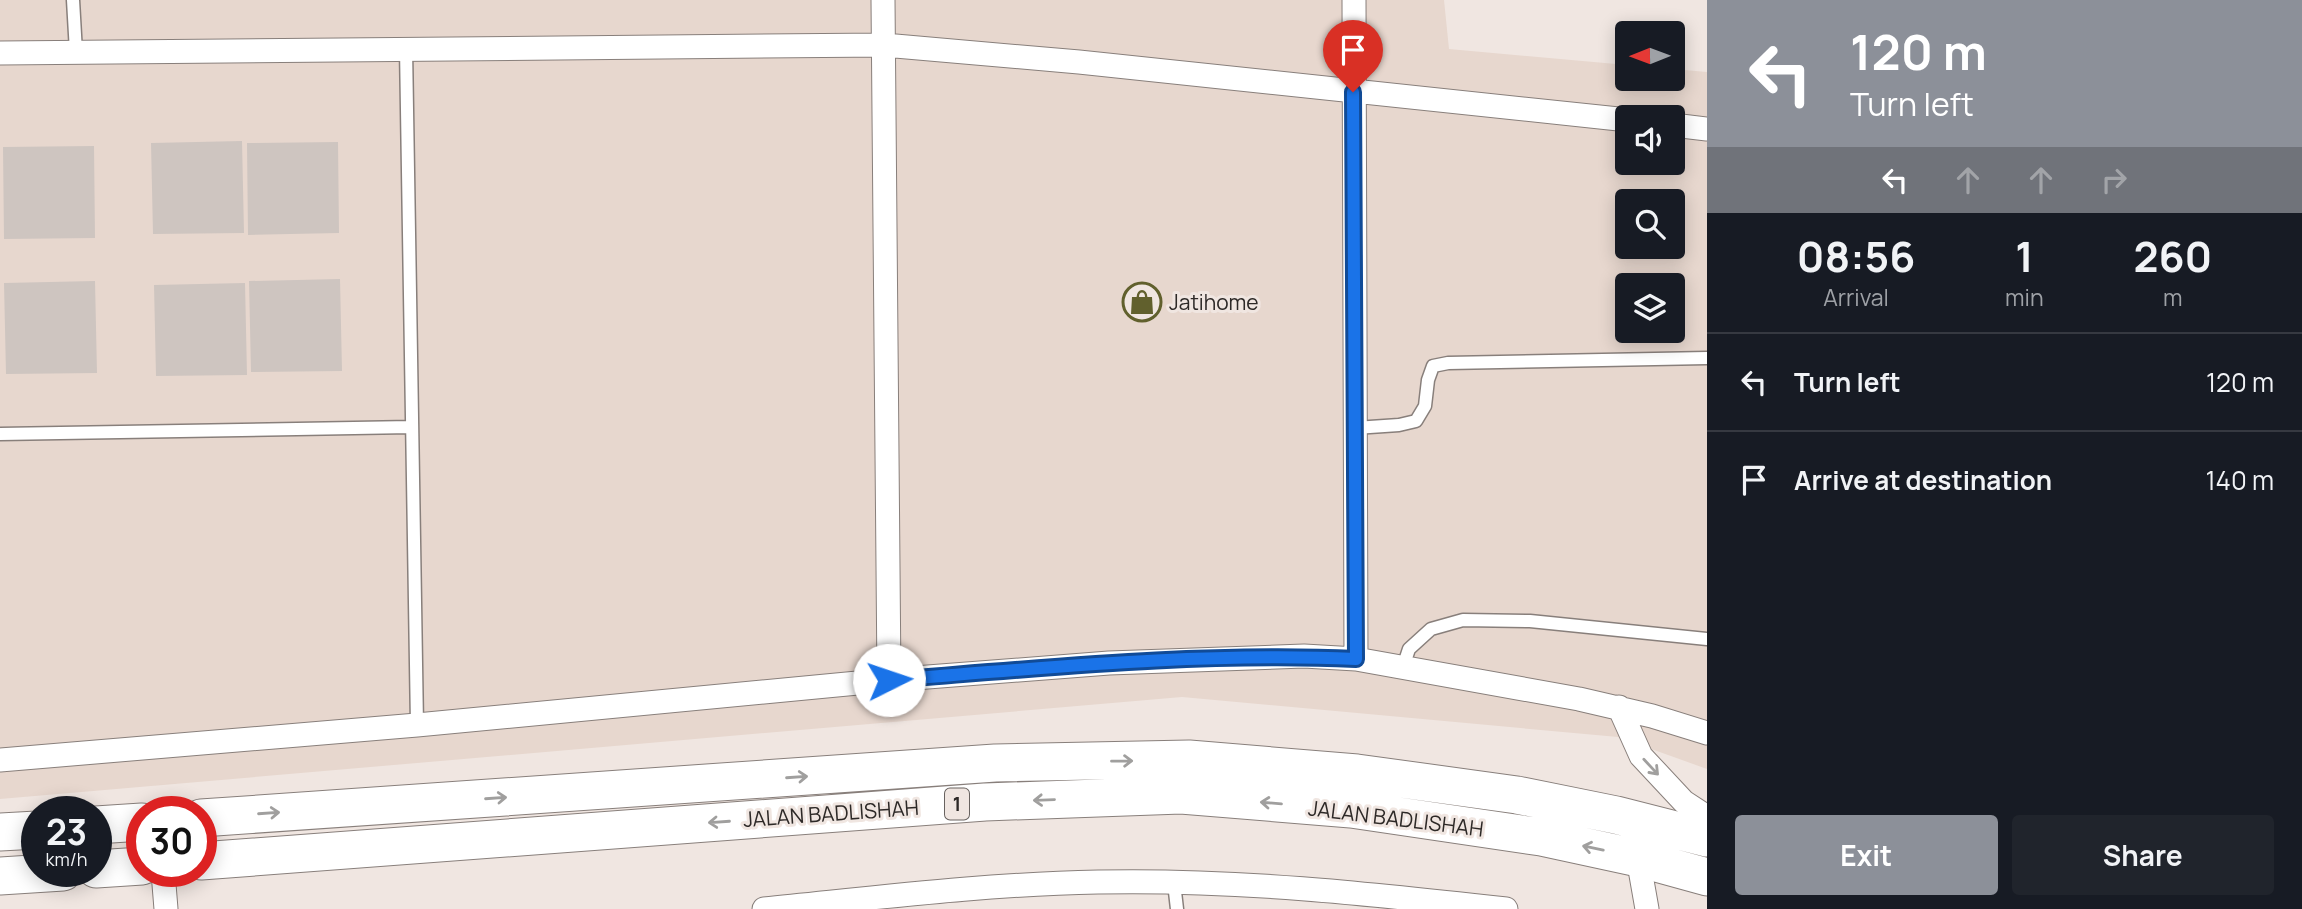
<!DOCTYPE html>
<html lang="en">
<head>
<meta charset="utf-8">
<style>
	body { margin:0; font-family:Manrope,sans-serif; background:#20242c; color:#f1f3f6; height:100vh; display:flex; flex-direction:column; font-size:26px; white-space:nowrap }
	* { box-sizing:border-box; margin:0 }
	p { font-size:23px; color:#9ea1a6 }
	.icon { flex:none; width:38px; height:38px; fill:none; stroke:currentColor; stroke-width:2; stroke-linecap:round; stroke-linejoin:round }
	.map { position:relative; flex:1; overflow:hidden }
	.sheet { display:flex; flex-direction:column; background:#171b24; width:595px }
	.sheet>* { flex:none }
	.banner { background:#8c9099; color:#fff; overflow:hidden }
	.needle { width:46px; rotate:269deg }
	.buttons { position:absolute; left:1615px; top:21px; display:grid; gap:14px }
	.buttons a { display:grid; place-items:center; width:70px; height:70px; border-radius:7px; background:#171b24; box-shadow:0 4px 18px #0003; font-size:35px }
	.speed { position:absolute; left:21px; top:796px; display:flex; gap:14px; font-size:35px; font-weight:700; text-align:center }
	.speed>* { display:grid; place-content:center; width:91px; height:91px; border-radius:50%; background:#171b24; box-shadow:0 4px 18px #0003; line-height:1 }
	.speed small { font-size:18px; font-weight:400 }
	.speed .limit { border:10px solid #d22; background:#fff; color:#111 }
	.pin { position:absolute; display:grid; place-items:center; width:60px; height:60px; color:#fff; margin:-72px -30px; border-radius:50% 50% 50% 0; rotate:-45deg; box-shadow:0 0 7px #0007 }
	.pin .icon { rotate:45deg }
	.me { position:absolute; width:77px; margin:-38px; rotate:86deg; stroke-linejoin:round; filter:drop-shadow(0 0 5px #0008) }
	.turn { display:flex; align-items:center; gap:24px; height:147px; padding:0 28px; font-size:32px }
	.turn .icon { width:91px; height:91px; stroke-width:2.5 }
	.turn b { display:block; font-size:49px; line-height:60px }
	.lanes { display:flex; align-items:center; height:66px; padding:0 28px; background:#0003; justify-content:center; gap:35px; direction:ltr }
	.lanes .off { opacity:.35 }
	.eta { display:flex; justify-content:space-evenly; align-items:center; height:119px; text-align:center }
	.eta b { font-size:42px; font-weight:700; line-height:49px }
	.cta { display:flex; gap:14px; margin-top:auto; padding:14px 28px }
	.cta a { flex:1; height:80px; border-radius:7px; background:#8c9099; color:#fff; font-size:28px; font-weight:700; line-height:80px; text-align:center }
	.cta a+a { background:#20242c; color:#f1f3f6 }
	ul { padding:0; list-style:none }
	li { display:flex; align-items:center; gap:21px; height:98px; padding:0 28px; border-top:2px solid #363941 }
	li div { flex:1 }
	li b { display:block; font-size:26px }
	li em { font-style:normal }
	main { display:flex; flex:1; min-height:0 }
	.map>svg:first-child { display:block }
	.built { fill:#e7d7ce; fill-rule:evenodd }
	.building { fill:#cec5c0 }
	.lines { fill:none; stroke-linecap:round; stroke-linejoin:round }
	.lane-casing { stroke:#887f7b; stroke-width:15 }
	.street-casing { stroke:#887f7b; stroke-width:25 }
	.primary-casing { stroke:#887f7b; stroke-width:39 }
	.lane { stroke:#fff; stroke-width:12 }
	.street { stroke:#fff; stroke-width:23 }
	.primary { stroke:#fff; stroke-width:37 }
	.oneway { stroke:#a09f9e }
	.route-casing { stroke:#114b97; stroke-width:18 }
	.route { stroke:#1a73e8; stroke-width:12 }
	.labels { text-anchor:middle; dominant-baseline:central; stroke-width:6; stroke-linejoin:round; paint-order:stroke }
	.shield { fill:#f0e6e1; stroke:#68625f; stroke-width:2 }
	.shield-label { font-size:19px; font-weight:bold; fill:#2d2927 }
	.poi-label { font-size:21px; fill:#2d2927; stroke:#f0e6e1; text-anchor:start }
	.street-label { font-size:21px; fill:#2d2927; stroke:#f0e6e1 }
</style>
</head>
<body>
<main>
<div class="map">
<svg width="1707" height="909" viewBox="0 0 1707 909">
	<rect width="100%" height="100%" fill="#f0e6e1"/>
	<path class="built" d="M0,0H1444L1449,49L1627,65L1628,79H1673V69L1707,72V769L1618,737L1182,697L0,799ZM1628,117H1673V163H1628ZM1628,201H1673V247H1628ZM1628,285H1673V331H1628Z"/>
	<path class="building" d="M242,141L244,233L153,234L151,143Z
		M338,142L339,233L248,235L247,143Z
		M94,146L95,238L4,239L3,147Z
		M340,279L342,371L251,372L249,281Z
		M95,281L97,373L6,374L4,283Z
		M245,283L247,375L156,376L154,285Z"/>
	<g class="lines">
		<defs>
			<path id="lane" d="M73,0L76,52
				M406,48L417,725
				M1355,428L1399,425L1416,421L1425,406L1428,380L1433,366L1448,363L1707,358
				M0,434L411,427
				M1403,667L1409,649L1431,629L1463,620L1530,621L1707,639
				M1174,883L1177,909"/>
			<path id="street" d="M883,0L889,680
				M1354,0L1356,659
				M0,53L884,45L1079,62L1628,120
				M1673,125L1707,129
				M1619,707L1641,756L1684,802L1707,817
				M0,760L417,725L889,680L1109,663L1304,656L1356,659L1579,699L1652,716L1707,733
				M1638,858L1647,909
				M163,872L166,909
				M764,909C875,898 986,884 1098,882C1234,879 1371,894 1506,909"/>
			<path id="primary" d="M201,818L995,763L1189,759L1357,773L1517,795L1616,815L1707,838
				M96,825L142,822
				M0,832L37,830
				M201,861L985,802L1181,795L1351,809L1541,837L1638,858L1707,877
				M96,869L142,866
				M0,876L63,872"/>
		</defs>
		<use href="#lane" class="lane-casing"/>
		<use href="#street" class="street-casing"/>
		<use href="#primary" class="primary-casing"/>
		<use href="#lane" class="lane"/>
		<use href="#street" class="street"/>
		<use href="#primary" class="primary"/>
	</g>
	<defs><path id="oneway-shaft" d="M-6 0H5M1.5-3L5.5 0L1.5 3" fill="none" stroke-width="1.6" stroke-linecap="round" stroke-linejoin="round" transform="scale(1.75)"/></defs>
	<g class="oneway">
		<use href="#oneway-shaft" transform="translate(1122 761) rotate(-1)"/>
		<use href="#oneway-shaft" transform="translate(1651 767) rotate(47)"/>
		<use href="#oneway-shaft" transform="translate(797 777) rotate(-4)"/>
		<use href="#oneway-shaft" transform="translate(496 798) rotate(-4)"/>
		<use href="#oneway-shaft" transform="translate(1044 800) rotate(178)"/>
		<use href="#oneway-shaft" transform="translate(1271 803) rotate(-175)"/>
		<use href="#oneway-shaft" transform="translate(269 813) rotate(-4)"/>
		<use href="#oneway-shaft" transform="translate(719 822) rotate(176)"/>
		<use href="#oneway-shaft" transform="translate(1593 848) rotate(-168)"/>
	</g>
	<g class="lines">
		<defs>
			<path id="route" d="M889,680C1044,668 1201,652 1356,659L1353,92"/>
		</defs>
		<use href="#route" class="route-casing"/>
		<use href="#route" class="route"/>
	</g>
	<defs>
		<symbol id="shop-ring" viewBox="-11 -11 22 22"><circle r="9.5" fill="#f0e6e1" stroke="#61602d" stroke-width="1.5"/><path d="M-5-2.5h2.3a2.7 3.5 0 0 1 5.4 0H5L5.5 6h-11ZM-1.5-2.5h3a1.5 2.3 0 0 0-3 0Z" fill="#61602d"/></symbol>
	</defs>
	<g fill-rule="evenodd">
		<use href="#shop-ring" x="1120" y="280" width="44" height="44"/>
	</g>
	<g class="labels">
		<rect class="shield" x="945" y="788.5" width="24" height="31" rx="5"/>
		<g class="shield-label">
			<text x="957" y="804">1</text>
		</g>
		<g class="poi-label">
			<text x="1169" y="302">Jatihome</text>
		</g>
		<g class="street-label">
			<text transform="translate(831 813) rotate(-4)">JALAN BADLISHAH</text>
			<text transform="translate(1396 818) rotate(7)">JALAN BADLISHAH</text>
		</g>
	</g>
</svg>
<div class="buttons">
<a><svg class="needle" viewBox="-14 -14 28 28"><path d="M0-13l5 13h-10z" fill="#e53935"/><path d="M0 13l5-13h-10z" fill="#9ea1a6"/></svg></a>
<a><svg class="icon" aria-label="sound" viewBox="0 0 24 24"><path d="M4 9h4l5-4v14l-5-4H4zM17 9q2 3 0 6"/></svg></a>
<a><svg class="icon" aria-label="search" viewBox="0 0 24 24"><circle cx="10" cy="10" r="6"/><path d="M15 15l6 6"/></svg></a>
<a><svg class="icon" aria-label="layers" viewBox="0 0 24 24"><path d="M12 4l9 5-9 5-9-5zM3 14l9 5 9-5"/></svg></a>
</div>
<div class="speed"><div>23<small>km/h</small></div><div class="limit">30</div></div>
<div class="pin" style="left:1353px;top:92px;background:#d93025"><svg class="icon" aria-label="arrive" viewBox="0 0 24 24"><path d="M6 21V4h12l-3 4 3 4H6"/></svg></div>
<svg class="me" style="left:889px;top:680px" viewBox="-20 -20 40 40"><circle r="19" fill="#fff"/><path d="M0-13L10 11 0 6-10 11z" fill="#1a73e8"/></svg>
</div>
<section class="sheet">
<div class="banner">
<div class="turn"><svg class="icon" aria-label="left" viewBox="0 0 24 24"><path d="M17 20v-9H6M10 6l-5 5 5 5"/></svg><div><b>120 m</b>Turn left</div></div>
<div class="lanes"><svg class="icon" aria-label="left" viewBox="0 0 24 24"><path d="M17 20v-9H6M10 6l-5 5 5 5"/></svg><svg class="icon off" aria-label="ahead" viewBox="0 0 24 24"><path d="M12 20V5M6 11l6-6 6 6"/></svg><svg class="icon off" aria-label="ahead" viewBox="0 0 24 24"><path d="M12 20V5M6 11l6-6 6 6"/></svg><svg class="icon off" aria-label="right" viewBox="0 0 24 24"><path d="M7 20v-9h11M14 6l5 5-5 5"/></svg></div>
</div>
<div class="eta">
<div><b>08:56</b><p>Arrival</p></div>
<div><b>1</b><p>min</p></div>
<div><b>260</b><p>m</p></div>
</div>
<ul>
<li><svg class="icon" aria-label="left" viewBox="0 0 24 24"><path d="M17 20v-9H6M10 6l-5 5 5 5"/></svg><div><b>Turn left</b></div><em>120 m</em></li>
<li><svg class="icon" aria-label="arrive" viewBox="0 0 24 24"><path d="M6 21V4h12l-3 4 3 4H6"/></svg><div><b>Arrive at destination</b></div><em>140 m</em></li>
</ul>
<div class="cta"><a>Exit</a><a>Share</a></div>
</section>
</main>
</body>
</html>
